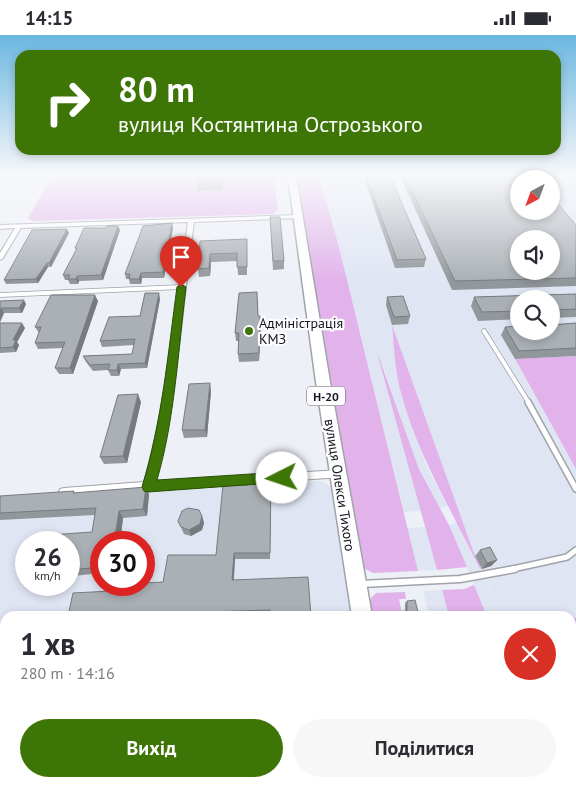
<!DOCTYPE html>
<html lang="uk">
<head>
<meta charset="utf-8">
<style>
	body { margin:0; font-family:"PT Sans",sans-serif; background:#f7f7f7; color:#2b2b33; height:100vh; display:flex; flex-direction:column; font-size:19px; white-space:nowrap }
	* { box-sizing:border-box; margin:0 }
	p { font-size:16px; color:#7c7c81 }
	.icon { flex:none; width:28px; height:28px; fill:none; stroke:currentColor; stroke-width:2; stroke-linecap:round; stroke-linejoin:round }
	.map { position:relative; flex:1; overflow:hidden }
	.panel { position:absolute; left:0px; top:576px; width:576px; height:176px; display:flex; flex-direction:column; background:#fff; border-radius:15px 15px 0 0; box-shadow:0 2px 8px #0003 }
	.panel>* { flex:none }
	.banner { position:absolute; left:15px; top:15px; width:546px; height:105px; border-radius:15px; box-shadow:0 2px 8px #0003; background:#3d7607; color:#fff; overflow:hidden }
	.needle { width:32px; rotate:221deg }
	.buttons { position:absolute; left:510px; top:135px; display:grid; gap:10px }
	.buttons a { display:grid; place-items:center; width:50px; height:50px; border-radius:50%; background:#fff; box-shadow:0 2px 8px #0003; font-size:25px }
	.speed { position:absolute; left:15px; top:496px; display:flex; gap:10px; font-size:25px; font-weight:700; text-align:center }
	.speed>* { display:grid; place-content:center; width:65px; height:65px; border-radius:50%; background:#fff; box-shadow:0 2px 8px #0003; line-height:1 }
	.speed small { font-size:12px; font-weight:400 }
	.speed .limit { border:8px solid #d22; background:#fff; color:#111 }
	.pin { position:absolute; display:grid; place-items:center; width:42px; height:42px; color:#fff; margin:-51px -21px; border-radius:50% 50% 50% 0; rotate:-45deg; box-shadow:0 0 5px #0007 }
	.pin .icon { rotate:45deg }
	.me { position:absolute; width:55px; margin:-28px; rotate:266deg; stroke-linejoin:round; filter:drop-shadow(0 0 4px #0008) }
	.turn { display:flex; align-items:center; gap:18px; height:105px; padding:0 20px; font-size:22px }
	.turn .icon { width:65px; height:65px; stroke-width:2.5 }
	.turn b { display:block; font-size:35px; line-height:42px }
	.round { display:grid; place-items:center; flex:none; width:52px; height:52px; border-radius:26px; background:#f7f7f7 }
	.head { display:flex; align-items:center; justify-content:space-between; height:85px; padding:0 20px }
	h1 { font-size:30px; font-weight:800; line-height:38px }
	.action { display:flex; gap:10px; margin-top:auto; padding:10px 20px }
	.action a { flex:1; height:58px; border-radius:30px; background:#3d7607; color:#fff; font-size:20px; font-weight:800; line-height:58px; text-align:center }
	.action a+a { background:#f7f7f7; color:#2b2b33 }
	.status { display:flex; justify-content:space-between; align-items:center; height:35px; padding:0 25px; background:#fff; direction:ltr }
	.status svg { height:14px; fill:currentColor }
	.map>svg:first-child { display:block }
	.built { fill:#dfe5f3; fill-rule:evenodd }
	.green { fill:#e2b3eb }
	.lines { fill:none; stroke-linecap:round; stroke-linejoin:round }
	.lane-far2-casing { stroke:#a0a3a9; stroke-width:5.5 }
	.lane-far1-casing { stroke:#a0a3a9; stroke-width:8 }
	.lane-casing { stroke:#a0a3a9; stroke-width:9 }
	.street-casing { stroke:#a0a3a9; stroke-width:2 }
	.primary-casing { stroke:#a0a3a9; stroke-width:3 }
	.lane-far2 { stroke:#fff; stroke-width:4 }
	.lane-far1 { stroke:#fff; stroke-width:5 }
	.lane { stroke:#fff; stroke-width:6 }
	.street { fill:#fff; fill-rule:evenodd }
	.primary { fill:#fff; fill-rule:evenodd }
	.wall { fill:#92979c }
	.shaded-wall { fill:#777b7f }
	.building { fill:#aab0b5; stroke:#777b7f; fill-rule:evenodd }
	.route { fill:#3d7607; stroke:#284d05 }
	.poi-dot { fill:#3d7607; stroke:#fdfdff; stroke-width:2 }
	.labels { text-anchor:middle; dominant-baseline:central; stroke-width:4.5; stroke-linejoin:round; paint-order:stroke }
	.shield { fill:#fdfdff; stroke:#5b5c5f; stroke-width:1 }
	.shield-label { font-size:12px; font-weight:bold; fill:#16171a }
	.poi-label { font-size:14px; fill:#16171a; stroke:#fdfdff; text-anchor:start }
	.street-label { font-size:14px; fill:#16171a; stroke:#fdfdff }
</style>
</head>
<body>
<div class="status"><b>14:15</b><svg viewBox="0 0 49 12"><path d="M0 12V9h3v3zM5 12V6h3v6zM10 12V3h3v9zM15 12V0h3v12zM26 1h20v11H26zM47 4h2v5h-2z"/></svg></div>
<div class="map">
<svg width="576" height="752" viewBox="0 0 576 752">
	<rect width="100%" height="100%" fill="#edf0f7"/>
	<path class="built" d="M319,141H576V321L515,325L576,434V583H571V581H487L449,490L457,487L499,573L475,521L392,293L395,325L401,359L427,432L448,471L440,473L419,434L380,323L421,476L404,477L339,212ZM519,144H551V176H519ZM519,204H551V236H519ZM519,264H551V296H519Z
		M320,446L334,453L354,581H5V748H380V752H0V467ZM26,508H69V550H26ZM101,508H144V550H101Z
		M425,492L437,535L418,536L407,493Z
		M442,555L449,581H429L423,556Z"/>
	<path class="green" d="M52,141H274L278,175L272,179L32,186L28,183Z
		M297,141H319L339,212L418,536L373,538L362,532Z
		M392,290L475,521L482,534H480C452,476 418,421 401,358C395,336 394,313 392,290Z
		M376,314L419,434L449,490L467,532L437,535Z
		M576,321V434L515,324Z
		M474,550L487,581H449L442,555L464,554Z
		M405,557L406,564H399L402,579L372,581L369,565L376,558Z
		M571,583H576V752H566L564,748H571Z
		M403,748H469L470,752H404Z
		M494,748H545L546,752H495Z"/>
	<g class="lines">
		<defs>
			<path id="lane-far2" d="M0,260L181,252
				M484,296L529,368"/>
			<path id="lane-far1" d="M528,367L576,454
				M508,535L567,522L576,515"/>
			<path id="lane" d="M361,549L460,544L515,534"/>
			<path id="street" d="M298,180L301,182L300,183L194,187C182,274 177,362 154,447L339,435L342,436L344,439L342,442L64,461L60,460L59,457L60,454L64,453L144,447C168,362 175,275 188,187L21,193L3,223L0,225V218L15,193L0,194V190Z"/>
			<path id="primary" d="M288,141H296L330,347L372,581H352L316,347Z
				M378,748H402L404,752H378Z"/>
		</defs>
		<use href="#lane-far2" class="lane-far2-casing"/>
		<use href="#lane-far1" class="lane-far1-casing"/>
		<use href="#lane" class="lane-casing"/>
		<use href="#street" class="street-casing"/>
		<use href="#primary" class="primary-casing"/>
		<use href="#lane-far2" class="lane-far2"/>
		<use href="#lane-far1" class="lane-far1"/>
		<use href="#lane" class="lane"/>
		<use href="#street" class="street"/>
		<use href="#primary" class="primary"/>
	</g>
	<path class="wall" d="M223,141V155L198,156L196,148Z
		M364,141H390L426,224L424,232L395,233L364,143Z
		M400,141H533L576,190V251L452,255Z
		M270,182L284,226V234L273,235Z
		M173,193L164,243H142L141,249H130L129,244H126L125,239Z
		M120,195L103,245L79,246L78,249H70L68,245H65L63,240L76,215L75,213Z
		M69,198L51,232H48L38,248L6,249L4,245Z
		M200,206L247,212V240H238L237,226L211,227L210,241L199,242L198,234Z
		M576,259V282L551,283V264H519V284L478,286L471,271L474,262Z
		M387,262L410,281L408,289L392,290L386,270Z
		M160,264L147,333L121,334L119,341H111L108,335L93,336L86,327L83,321L132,319L134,310L102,312L100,306L140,281Z
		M258,265V281H260L261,289L259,326L239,327L238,319V306H236L235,298Z
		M0,266L26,269L22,278H4L0,287Z
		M98,266L73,339H59L55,333L63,313L38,314L35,308L39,298L35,292Z
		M0,288L25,293L17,307L19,310L16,317L0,318Z
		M576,288V321L515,324L501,300L505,292Z
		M211,356L207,402L184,403L182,395Z
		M141,367L127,428L104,429L100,422Z
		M271,452L270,524H235L234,545L311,581H271V579L221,581H68L129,555L163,547L216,520Z
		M75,458L149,459L147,481L123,483L120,508H101V538L73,541L69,537V508L92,497L95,480L0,485V461Z
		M202,481L204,488L202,495L191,501L184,499L178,486Z
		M480,515L497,525L491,531L482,534L475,521Z
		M407,566L419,581H391V580L392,577L405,576V568Z"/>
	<path class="shaded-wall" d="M172,188L173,193L164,243L163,237Z
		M118,191L120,195L103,245L101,240Z
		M67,194L69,198L51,232L49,228Z
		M210,219L211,227L210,241L209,233Z
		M47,228L48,232L38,248L36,244Z
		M141,238L142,243L141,249L139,244Z
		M77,241L79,246L78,249L76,244Z
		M159,258L160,264L147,333L145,328Z
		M95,260L98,266L73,339L70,333Z
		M24,265L26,269L22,278L19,273Z
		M1,273L4,278L0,287V276Z
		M260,281L261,289L259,326V318Z
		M22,288L25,293L17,307L19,310L16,317L13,312V305Z
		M118,329L121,334L119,341L117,335Z
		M210,348L211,356L207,402L205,395Z
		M138,359L141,367L127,428L123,421Z
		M146,452L149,459L147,481L143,474Z
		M119,476L123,483L120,508H114Z
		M202,481L204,488L202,495L191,501L189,495Z
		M144,509L146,513L144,533Z
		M234,518L235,524L233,551L232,545Z
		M497,525L491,531L482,534L487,528Z
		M119,748H125L124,751H119Z
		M194,748H197V752H194Z"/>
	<path class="building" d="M198,141H223V147L196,148Z
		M366,141H390L426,224L397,225Z
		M405,141H533L536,144H519V176H551V161L576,190V243L455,246ZM519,204H551V236H519Z
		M270,182H280L284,226H273Z
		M172,188L163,237L141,238L139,244H129L130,239H125L143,191Z
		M107,191H118L101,240L77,241L76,244H68L70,240H63L77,213H75L84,193H106Z
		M67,194L49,228H47L36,244L4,245L32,195Z
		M247,204V232H237V218L210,219L209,233L198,234L200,206Z
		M257,257L258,281H260L259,318L238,319L239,298H235L239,258Z
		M145,258H159L145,328L118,329L117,335H108L110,329L90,330L83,321L132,319L135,304L100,306L109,282L140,281Z
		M576,259V274L551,275V264H519V276L482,277L474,262Z
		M51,260H95L70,333H55L65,307L35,308L41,292H35Z
		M403,261L410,281L394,282L387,262Z
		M24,265L19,273H1L0,276V266Z
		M0,288H22L13,305H16L13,312L0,313Z
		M576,288V313L519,316L505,292L519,291V296H551V290Z
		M210,348L205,395H182L189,349Z
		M138,359L123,421L100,422L118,360Z
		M248,445H271L270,518H234L232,545L308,542L311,581H300V579L271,580L270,575L112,580V581H68L73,558L129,555L130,550H144V548L163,547L168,520H216L223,450H248Z
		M146,452L143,474L119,476L114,508H101V532L69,535V508H47L49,500L92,497L96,473L0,478V461L74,456L73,458Z
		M188,473L199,475L202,481L200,489L189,495L181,492L178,486L182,476Z
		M490,512L497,525L487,528L480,515Z
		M415,565L419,581H393L392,577L407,576V566Z
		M0,662H5V748H119V751L145,748H194V752H0Z"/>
	<linearGradient id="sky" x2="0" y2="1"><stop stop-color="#6bb7e0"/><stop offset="0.57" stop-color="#f7f8fb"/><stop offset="1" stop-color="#f7f8fb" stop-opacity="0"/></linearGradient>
	<rect width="576" height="246" fill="url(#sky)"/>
	<path class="route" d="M181,249L186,252C178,316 175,383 157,445L282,437L286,439L288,443L286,447L148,457L144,456L142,452C162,387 168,318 177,252Z"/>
	<circle class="poi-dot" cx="249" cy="296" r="5"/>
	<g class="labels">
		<rect class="shield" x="307" y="351.5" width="38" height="19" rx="4"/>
		<g class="shield-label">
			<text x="326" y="361">Н-20</text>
		</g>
		<g class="poi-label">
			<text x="259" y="288">Адміністрація<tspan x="259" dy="16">КМЗ</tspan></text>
		</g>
		<g class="street-label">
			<text transform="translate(340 450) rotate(81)">вулиця Олекси Тихого</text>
		</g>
	</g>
</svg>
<div class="buttons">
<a><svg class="needle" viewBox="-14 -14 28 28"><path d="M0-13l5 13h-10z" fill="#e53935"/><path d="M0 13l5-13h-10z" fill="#7c7c81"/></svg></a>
<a><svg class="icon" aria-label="sound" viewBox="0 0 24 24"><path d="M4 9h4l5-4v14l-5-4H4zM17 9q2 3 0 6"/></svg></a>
<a><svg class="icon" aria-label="search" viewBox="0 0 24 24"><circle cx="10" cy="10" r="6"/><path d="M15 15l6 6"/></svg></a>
</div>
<div class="speed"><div>26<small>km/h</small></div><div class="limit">30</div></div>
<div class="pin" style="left:181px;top:252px;background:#d93025"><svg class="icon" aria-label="arrive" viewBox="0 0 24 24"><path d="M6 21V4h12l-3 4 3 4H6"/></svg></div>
<svg class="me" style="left:282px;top:443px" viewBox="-20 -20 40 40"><circle r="19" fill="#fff"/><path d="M0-13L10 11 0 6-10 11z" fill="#3d7607"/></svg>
<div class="banner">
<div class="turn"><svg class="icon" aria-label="right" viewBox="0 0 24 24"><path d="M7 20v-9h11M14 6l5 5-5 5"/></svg><div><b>80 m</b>вулиця Костянтина Острозького</div></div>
</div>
<section class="panel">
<div class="head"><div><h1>1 хв</h1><p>280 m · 14:16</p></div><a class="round" style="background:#d93025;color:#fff"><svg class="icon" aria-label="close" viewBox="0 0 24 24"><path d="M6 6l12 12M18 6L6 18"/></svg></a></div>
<div class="action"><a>Вихід</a><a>Поділитися</a></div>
</section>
</div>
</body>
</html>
